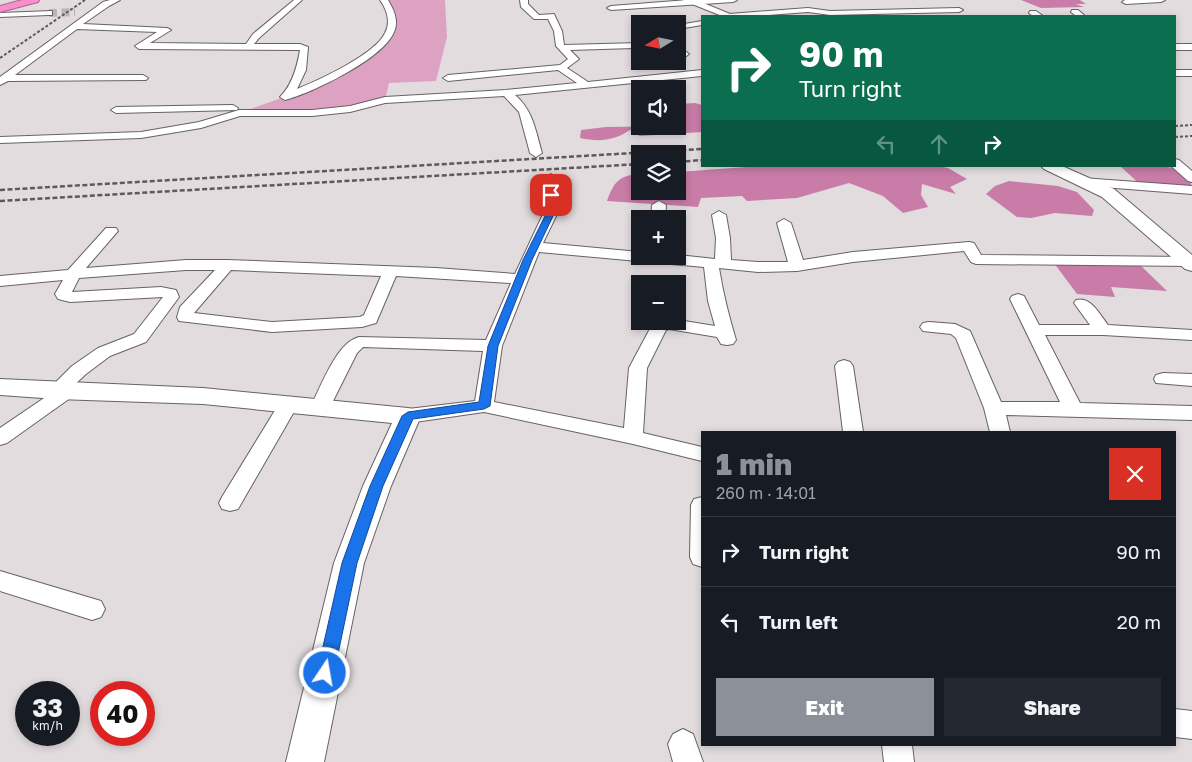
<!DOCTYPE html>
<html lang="en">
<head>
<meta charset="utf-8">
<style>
	body { margin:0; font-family:"Golos Text",sans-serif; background:#242831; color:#f1f3f6; height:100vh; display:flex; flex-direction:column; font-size:19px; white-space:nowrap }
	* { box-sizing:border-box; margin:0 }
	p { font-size:16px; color:#9ea1a6 }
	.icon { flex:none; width:28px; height:28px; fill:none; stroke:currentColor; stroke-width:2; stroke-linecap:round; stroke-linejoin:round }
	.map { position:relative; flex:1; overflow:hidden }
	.panel { position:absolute; left:701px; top:431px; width:475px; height:315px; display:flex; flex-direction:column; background:#171b24; border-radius:0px; box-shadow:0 2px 8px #0003 }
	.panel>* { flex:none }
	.guide { position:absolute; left:701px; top:15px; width:475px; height:152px; border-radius:0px; box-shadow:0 2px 8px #0003; background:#0b6e4f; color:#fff; overflow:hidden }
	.needle { width:32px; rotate:260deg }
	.controls { position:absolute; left:631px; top:15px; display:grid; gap:10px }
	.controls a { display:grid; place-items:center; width:55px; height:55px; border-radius:0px; background:#171b24; box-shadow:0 2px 8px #0003; font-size:25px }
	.speed { position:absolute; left:15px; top:681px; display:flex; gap:10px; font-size:25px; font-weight:700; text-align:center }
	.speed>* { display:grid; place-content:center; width:65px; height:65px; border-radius:50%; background:#171b24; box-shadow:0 2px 8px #0003; line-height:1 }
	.speed small { font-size:12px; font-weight:400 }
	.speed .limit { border:8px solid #d22; background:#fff; color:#111 }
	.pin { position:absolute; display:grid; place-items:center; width:42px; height:42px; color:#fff; margin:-21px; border-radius:10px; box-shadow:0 2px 8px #0006 }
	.me { position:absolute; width:55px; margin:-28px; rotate:12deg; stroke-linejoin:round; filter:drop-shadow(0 0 4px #0008) }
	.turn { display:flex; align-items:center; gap:18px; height:105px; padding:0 15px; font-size:22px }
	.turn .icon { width:65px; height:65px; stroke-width:2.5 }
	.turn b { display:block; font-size:35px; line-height:42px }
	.lanes { display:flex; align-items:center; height:48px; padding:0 15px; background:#0003; justify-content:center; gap:25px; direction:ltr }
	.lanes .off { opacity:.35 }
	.round { display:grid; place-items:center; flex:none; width:52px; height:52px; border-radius:0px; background:#242831 }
	.summary { display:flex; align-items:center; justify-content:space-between; height:85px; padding:0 15px }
	h1 { font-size:30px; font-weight:800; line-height:38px; color:#8c9099 }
	.primary-button { display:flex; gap:10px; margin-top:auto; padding:10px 15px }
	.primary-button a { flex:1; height:58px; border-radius:0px; background:#8c9099; color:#fff; font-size:20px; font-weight:800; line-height:58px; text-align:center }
	.primary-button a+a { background:#242831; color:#f1f3f6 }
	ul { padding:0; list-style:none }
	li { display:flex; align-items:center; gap:15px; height:70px; padding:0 15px; border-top:1px solid #363941 }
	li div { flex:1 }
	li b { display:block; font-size:19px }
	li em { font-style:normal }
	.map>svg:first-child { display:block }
	.green { fill:#dda2c2 }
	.water { fill:#c87ca7 }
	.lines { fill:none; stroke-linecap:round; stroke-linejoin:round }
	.minor-tunnel { stroke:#bab5b8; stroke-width:8; stroke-dasharray:8 4.5; stroke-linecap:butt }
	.minor-casing { stroke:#676265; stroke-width:2 }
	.tertiary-casing { stroke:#676265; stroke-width:2 }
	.motorway-casing { stroke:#ab658e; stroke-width:2 }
	.minor { fill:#fff; fill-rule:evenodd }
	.tertiary { fill:#fff; fill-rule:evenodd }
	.motorway { fill:#f88ecc; fill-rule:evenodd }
	.rail-far1 { stroke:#5d5a5b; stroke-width:2; stroke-dasharray:3 2; stroke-linecap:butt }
	.rail { stroke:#5d5a5b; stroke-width:2.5; stroke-dasharray:5 2.5; stroke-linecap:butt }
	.route { fill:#1a73e8; stroke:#114b97 }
</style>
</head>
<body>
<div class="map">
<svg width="1192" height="762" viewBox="0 0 1192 762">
	<rect width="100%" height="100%" fill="#e2dcdf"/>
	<path class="green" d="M384,0H445L447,37L436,81L389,83L385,100L350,109L239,113L304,90L367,56L392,27Z"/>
	<path class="water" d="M1021,0H1080L1086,4H1076L1084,7L1041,8Z
		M695,103L702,105L701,118L702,119V132L640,136L630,130C613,141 599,142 580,138L581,130L606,127L678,126V104Z
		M760,166H938L948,168L967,179L950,187L956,194L922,184L921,195L928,207L903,213L883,196L849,183L797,198L747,201L742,196L701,198L698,207L607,201C614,182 619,175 640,174V191H678V172Z
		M1120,166C1141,166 1192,159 1192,190L1143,187Z
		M1009,181L1058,186L1077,192L1094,210L1092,216L1055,213L1031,218L1017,217L986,194L995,186Z
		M1051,259L1137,262L1167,291L1111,287L1115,297L1077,294Z"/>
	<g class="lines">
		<path class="minor-tunnel" d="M49,13L75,12"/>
		<defs>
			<path id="minor" d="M110,0H120L109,6L83,24L167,28L171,30L150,43L246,44L253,34L294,0H302L259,38L254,44H300L308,47L306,70L297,89C319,80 376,54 385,33C391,22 387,10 380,0H388C394,10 399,21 394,32C383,59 312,93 285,100L280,97C292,85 297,68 300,50L139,49L135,46L157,32L77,29L15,75H143L148,78L146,80L8,81L0,85V77L103,2Z
				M520,0H528V4L539,15L554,14L562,31L564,45L640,43V55L637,54L634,48L570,50L579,59L567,68L588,82L702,70V76L515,95C533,110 536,132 542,153L536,157L530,153L519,112L504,96L385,103L350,112L312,116H240L201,128L141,138L0,143V137L141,132L199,122L239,110H312L350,106L385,97L506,90L577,83L558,70L448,81L443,78L448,75L560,65L568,59L556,46L554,31L548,19H534L521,7Z
				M688,0H737L733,2L611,10L607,8L611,6Z
				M1125,0H1165L1161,2L1126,4L1122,2Z
				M808,8L830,11L959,8L963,10L959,12L830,15L808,12L756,16H725L729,14Z
				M1072,10H1078L1085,16H1076L1071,12Z
				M52,11V15H49L0,17V13Z
				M1030,11H1036L1043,16H1033L1029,13Z
				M702,21V25L678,29V25Z
				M1175,44H1192V50H1175Z
				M678,51H685L689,54L685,57H678Z
				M1175,70H1192V76H1175Z
				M233,105L238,108L237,110L116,113L111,110L116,107Z
				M1175,159L1179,160L1192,171V182L1188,181L1171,166H1175Z
				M551,174L557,178L558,212L543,243L640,252V256L678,255L715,259L716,238L712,215L719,211L726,215L730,238L731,260L758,262H788L777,223L784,219L791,223L803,260L853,252L969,242L974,243L981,255L1188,257L1192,258V266L976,264L971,262L964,251L853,262L797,271L758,272L719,268C723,293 729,317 736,340L733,344L727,345L721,344L717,337L669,329L666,330L647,368L643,433L702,447V461L633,444L484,412L408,423L401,421L398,416L401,411L408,409L475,401L483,351L363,347L357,353L328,411L321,412L314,411L311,406C321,386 337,342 359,337L486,340L511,283L396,276L376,323L362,327L272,332L179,321L177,317L180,307L215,270H186L79,278L72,292L161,287L176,290L179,297L146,342L110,356L86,374L72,387L76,392L73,396L7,443L0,445V428L50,394L47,391L72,366L98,348L134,334L163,297L70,302L58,299L55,294L63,280L0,286V276L68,270L106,228H116L118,231L86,268L186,260H227L436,268L515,274L544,212L545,178ZM539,252L704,267L708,301L715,326L678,320L653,323L629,368L624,428L494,402L502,346ZM231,270L381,276L364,315L360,317L272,322L194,313Z
				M1082,178L1192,186V194L1077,185L1076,182Z
				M659,201L666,205L665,219H651L652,205Z
				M1018,294L1024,296L1039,325H1090L1074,303L1076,300C1091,296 1100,315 1108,325L1192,330V340L1103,335H1045L1080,403L1192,406V420L1006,415L1010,432H990L984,408L956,338L951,334L923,331L920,327L923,323L929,322L955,324L970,331L1001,402H1060L1010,299L1012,296Z
				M844,360L850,362L853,366L863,432H843L835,366L838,362Z
				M1163,373L1192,374V386L1156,383L1154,379L1156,375Z
				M289,397L296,399L299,403L238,509L230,511L222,509L219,503L222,497L282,399Z
				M702,497V567L693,564L690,557L691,505L694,499Z
				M0,571L101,601L105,609L101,617L92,620L0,591Z
				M1175,709L1192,711V739L1175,737Z
				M683,729L693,734L703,762H673L668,744L673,734Z
				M882,745H912L914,762H884Z"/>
			<path id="tertiary" d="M682,0H696L735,16H722Z
				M1041,166H1062L1114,189L1192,255V271L1185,269L1102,197L1044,169Z
				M0,379L203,388L408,408L417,410L421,416L391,486L364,563L324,762H286L334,563L363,486L392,423L203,404L57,399L0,395Z"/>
			<path id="motorway" d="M22,0H39L38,2L0,12V6Z"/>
		</defs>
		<use href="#minor" class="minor-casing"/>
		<use href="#tertiary" class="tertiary-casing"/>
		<use href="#motorway" class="motorway-casing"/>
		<use href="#minor" class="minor"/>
		<use href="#tertiary" class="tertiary"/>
		<use href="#motorway" class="motorway"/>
		<path class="rail-far1" d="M0,58L85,0
			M1175,126L1192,125
			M1175,137L1192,136"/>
		<path class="rail" d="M678,162L702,160
			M0,190L702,149
			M0,201L640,164"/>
	</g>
	<path class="route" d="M548,193L555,195V212L532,260L498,346L490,406L484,409L413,419L383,486L357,563L334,673L331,678L325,680L319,678L317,673L342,563L370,486L402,416L408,412L479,402L488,346L523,260L547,212Z"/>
</svg>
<div class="controls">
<a><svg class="needle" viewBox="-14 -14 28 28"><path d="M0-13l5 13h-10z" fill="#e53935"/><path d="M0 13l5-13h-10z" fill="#9ea1a6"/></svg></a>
<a><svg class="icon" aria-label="sound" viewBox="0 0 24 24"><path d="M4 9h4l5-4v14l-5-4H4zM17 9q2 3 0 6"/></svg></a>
<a><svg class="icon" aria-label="layers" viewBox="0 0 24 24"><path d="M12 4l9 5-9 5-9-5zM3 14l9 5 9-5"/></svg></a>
<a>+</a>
<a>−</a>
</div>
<div class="speed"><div>33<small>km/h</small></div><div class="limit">40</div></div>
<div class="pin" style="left:551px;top:195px;background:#d93025"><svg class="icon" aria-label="arrive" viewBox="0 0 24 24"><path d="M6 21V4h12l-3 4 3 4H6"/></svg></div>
<svg class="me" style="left:325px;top:673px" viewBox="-20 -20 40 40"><circle r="17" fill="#1a73e8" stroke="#fff" stroke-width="3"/><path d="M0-11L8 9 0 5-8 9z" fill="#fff"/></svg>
<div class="guide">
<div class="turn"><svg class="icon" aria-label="right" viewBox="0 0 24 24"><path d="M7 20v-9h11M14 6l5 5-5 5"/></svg><div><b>90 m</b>Turn right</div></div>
<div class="lanes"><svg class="icon off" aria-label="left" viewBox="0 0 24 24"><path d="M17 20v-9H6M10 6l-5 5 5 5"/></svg><svg class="icon off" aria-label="ahead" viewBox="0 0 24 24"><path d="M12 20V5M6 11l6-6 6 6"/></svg><svg class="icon" aria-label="right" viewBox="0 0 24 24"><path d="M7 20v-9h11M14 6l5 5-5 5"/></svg></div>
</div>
<section class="panel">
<div class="summary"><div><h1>1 min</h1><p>260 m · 14:01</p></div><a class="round" style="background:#d93025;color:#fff"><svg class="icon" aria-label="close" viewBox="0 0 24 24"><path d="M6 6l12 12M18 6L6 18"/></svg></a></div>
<ul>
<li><svg class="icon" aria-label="right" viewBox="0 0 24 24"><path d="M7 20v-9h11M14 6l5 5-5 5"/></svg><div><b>Turn right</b></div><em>90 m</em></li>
<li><svg class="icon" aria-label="left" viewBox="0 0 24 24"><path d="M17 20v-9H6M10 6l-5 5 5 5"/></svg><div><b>Turn left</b></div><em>20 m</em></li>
</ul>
<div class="primary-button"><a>Exit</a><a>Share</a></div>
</section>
</div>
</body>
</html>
